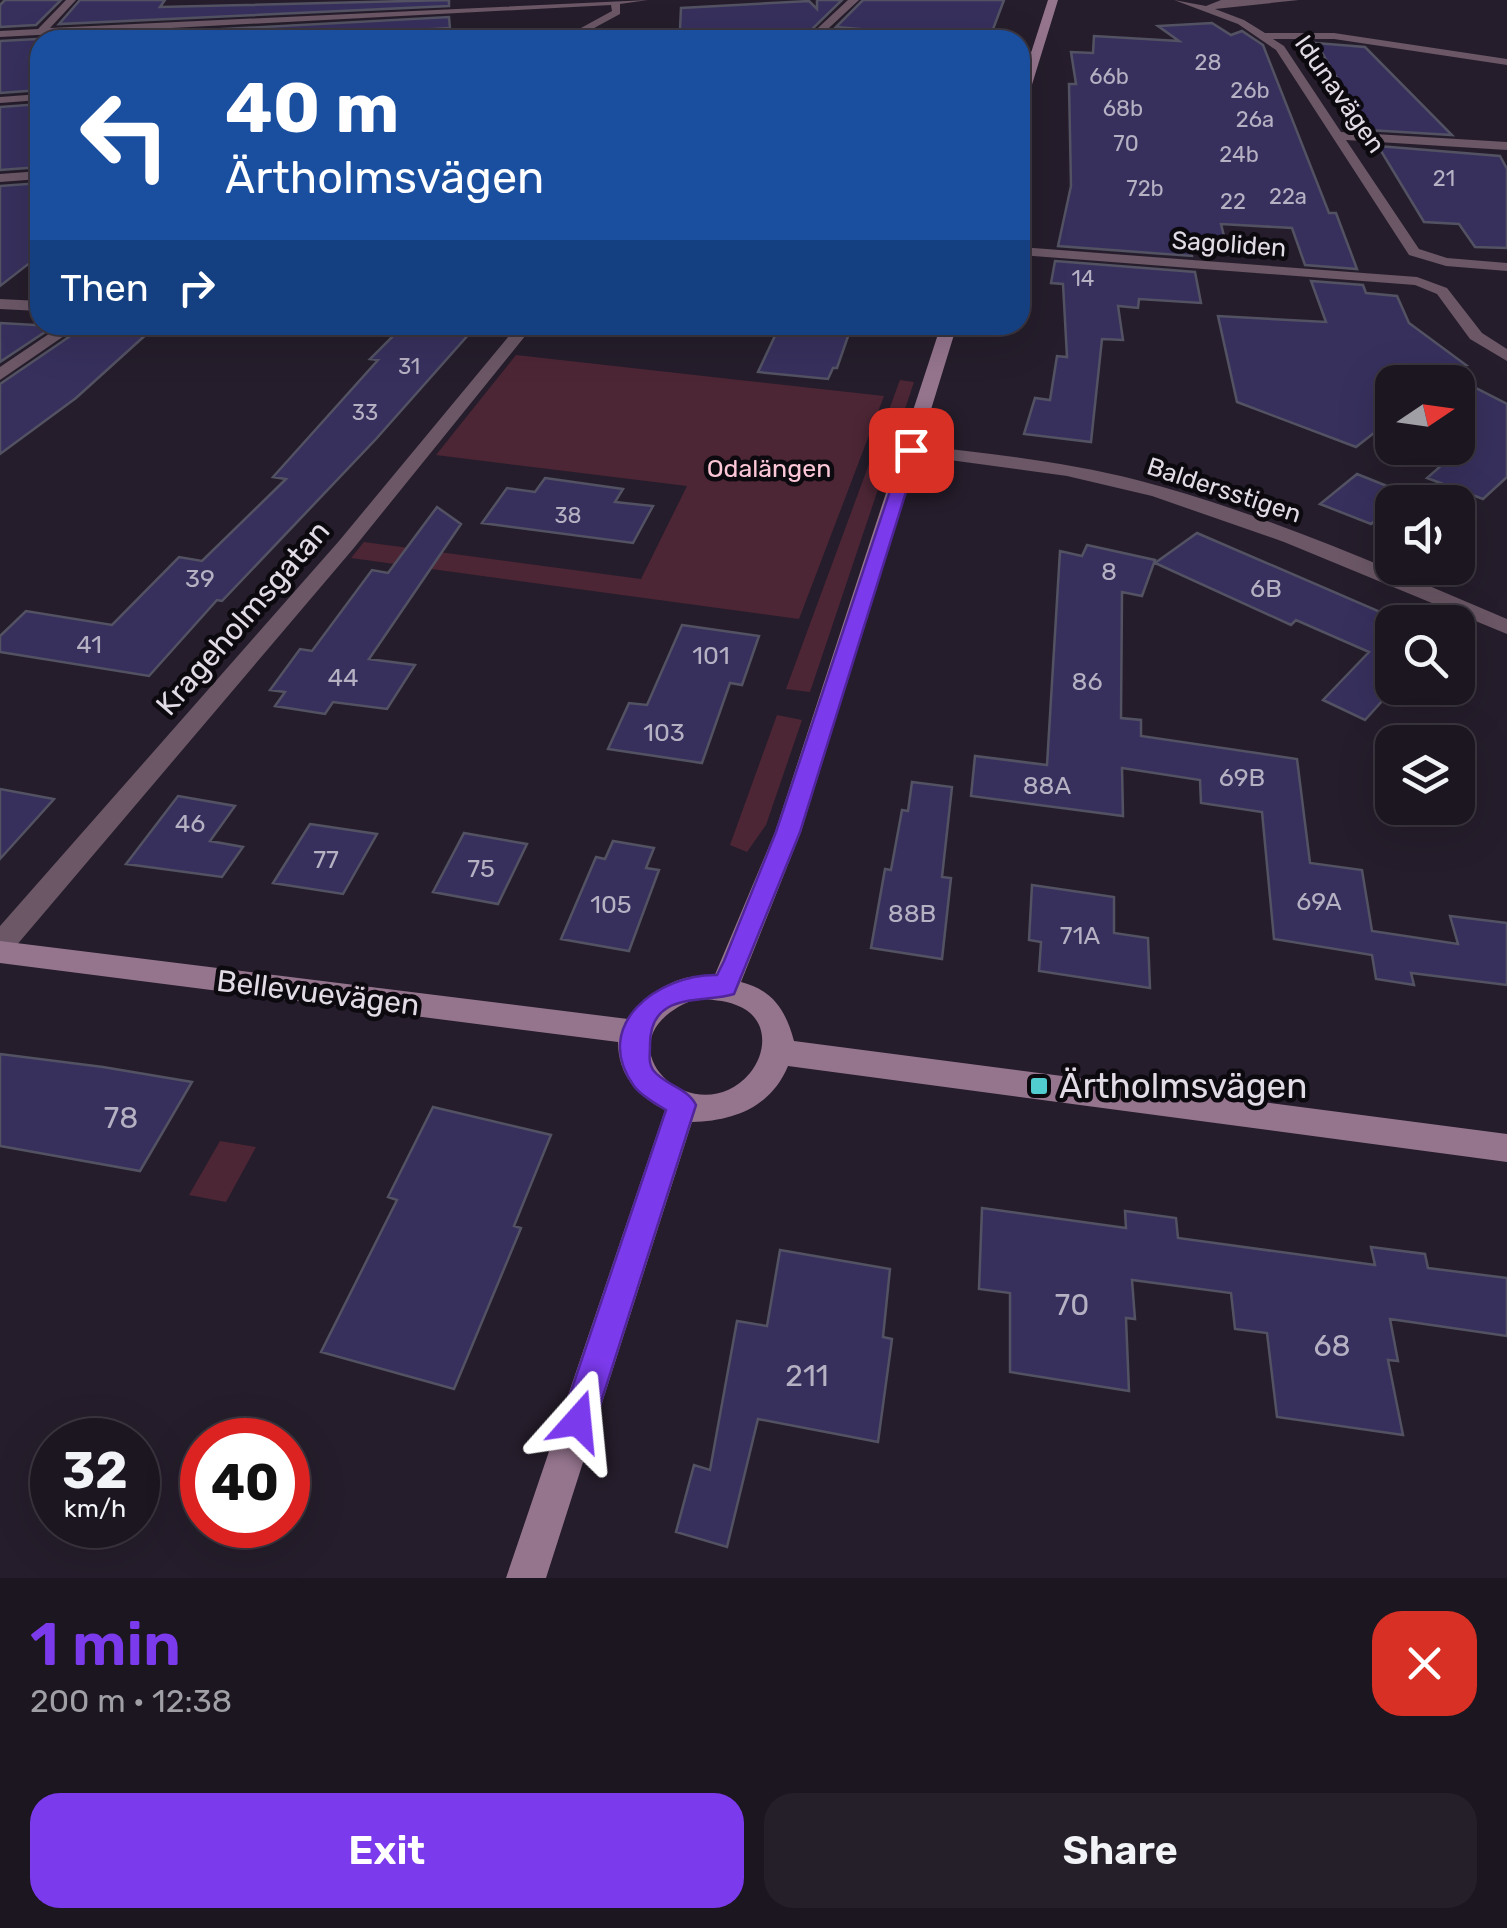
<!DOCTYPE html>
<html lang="en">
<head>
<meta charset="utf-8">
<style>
	body { margin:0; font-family:Rubik,sans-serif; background:#251f29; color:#f1f3f6; height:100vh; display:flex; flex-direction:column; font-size:38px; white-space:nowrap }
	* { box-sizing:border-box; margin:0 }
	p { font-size:32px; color:#a09fa5 }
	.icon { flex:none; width:55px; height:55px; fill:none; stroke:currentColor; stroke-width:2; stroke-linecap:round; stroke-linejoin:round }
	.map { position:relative; height:1578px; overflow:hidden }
	.details { display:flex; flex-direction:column; background:#1c1620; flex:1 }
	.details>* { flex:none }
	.hud { position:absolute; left:30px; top:30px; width:1000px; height:305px; border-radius:30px; box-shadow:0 10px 40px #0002,0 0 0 2px #3a353e; background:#1a4fa0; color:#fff; overflow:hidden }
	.needle { width:65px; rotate:77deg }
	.buttons { position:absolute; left:1375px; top:365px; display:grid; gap:20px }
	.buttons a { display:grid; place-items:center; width:100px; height:100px; border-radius:20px; background:#1c1620; box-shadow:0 10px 40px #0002,0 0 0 2px #3a353e; font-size:50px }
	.speed { position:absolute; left:30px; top:1418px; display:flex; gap:20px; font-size:50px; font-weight:700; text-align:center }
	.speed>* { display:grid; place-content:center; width:130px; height:130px; border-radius:50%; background:#1c1620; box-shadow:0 10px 40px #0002,0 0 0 2px #3a353e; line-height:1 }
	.speed small { font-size:25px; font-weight:400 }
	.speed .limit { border:15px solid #d22; background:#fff; color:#111 }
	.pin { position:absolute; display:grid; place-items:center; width:85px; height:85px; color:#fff; margin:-42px; border-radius:20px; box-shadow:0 5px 15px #0006 }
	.me { position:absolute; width:110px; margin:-55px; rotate:18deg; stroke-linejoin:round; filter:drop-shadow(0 0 8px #0008) }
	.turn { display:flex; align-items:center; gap:35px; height:210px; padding:0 30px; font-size:45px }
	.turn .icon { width:130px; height:130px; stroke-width:2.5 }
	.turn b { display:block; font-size:70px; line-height:85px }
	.then { display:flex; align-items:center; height:95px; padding:0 30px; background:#0003; gap:20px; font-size:38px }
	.round { display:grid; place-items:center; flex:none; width:105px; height:105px; border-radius:30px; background:#251f29 }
	.head { display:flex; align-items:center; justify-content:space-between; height:170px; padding:0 30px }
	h1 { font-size:60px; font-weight:600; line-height:75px; color:#7c3aed }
	.cta { display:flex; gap:20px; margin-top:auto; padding:20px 30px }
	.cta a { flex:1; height:115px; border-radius:30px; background:#7c3aed; color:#fff; font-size:40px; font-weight:600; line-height:115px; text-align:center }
	.cta a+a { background:#251f29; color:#f1f3f6 }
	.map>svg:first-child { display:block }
	.green { fill:#4d2635 }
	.building { fill:#37305d; stroke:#535263; stroke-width:2.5 }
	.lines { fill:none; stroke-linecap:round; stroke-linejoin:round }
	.street { fill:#6b5766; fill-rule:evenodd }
	.secondary { fill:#95758e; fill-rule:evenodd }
	.route { fill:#7c3aed; stroke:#51269a; stroke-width:2.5 }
	.poi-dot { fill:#52cdcf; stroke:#0c090f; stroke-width:4 }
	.labels { text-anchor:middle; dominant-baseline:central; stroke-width:9; stroke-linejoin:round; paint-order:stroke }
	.far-number-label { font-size:22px; fill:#b6b0c3 }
	.far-street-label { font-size:25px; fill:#e1dbe5; stroke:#0c090f }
	.far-park-label { font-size:25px; fill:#fdc7d8; stroke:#0c090f }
	.number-label { font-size:25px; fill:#b6b0c3 }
	.street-label { font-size:30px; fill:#e1dbe5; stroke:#0c090f }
	.near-number-label { font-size:30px; fill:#b6b0c3 }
	.near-poi-label { font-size:35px; fill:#e1dbe5; stroke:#0c090f; text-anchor:start }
</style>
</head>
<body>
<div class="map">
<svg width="1507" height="1578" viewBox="0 0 1507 1578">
	<rect width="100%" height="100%" fill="#251d2b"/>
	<path class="green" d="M516,355L884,396L799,619L351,558L364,542L641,579L687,486L436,455Z
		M900,380L914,382L810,692L786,689Z
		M777,715L802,720L766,825L747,852L730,845Z
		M220,1141L256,1147L226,1202L189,1195Z"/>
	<path class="building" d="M5,0H61L36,25L0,27V5Z
		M80,0H165L160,7L449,0V6L59,24Z
		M817,0H842L801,40L680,29L681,8L809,1L817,9Z
		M863,0H1004L989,40L836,27Z
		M449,17L450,28L250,40H40V90L0,93V41Z
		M1212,23L1231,35L1242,31L1263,45L1329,213H1336L1357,269L1305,265L1292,228L1221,224L1226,244L1190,241L1192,256L1058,246L1071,186L1069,84H1076L1071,52L1093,53L1094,36L1179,41L1158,26Z
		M1316,43L1365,47L1452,135L1368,130Z
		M40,104V167L0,170V107Z
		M1378,146L1500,156L1507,169V248L1475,247L1459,224L1424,222Z
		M40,183V255L0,286V186Z
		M1055,261L1195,272L1201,303L1139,299L1138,308L1118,306L1123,340L1102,339L1091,442L1024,434L1035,398L1050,400L1057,356L1067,357L1063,284L1051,283Z
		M1311,281L1363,285L1366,293L1397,296L1409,323L1466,365L1437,368L1507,404V477L1483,499L1427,478L1475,436L1458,427V382H1392V419L1356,447L1237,402L1218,316L1326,322Z
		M0,323L54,326L0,362Z
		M404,325H477L376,439L222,601L217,600L149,676L0,652V636L26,611L112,625L179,557L202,561L286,479L273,477L378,360L370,359Z
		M780,325H852L837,368H833L828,379L758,372Z
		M82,328L150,331L76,398L0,454V384Z
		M1357,474L1407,494L1371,524L1320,504Z
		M545,478L623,489L615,502L653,506L633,543L482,523L507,488L535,492Z
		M437,507L461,524L369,659L415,665L387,709L333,702L325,714L275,706L285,692L270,690L300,649L312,651L372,570L388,573Z
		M1197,533L1392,617V690L1365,720L1323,700L1369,652L1296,620L1291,625L1155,563Z
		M1087,545L1155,560L1142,596L1122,592L1121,718L1141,720V736L1297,759L1310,863L1362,870L1372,931L1458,944L1450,916L1507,923V985L1411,973L1414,985L1376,979L1372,955L1274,939L1262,812L1201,803L1200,780L1122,768L1123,816L971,796L975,756L1047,765L1060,551L1082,556Z
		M682,625L759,636L742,685L730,683L702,763L608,749L629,703L647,705Z
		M912,782L952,787L942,877L951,878L942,959L871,948L885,869L891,870L902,810L908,811Z
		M0,789L54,799L0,859Z
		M178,796L235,806L210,841L243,847L222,877L126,864Z
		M310,824L377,834L343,894L273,883Z
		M464,833L527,844L498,904L433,892Z
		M613,841L654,848L646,868L659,870L629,951L561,939L596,857L605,859Z
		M1032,885L1114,897V933L1148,938L1150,988L1039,971L1041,942L1029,940Z
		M0,1054L103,1067L192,1082L140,1171L0,1146Z
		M433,1107L551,1135L514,1226L521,1228L454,1389L321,1352L397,1200L388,1197Z
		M982,1208L1126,1228L1125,1211L1176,1218L1178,1238L1375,1265L1371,1247L1425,1254L1428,1268L1507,1278V1336L1390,1319L1398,1361L1388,1360L1403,1435L1277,1417L1267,1333L1235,1329L1231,1293L1132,1280L1135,1319L1126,1318L1129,1391L1010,1372V1293L979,1289Z
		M780,1250L890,1269L883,1337L892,1339L878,1442L758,1419L727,1547L676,1532L694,1465L710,1470L737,1321L767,1326Z"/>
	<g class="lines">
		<path class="street" d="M66,0H76L50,28L648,0L620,4V14L572,40H559L612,11L611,5L0,37V31L38,29Z
			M848,0H859L816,40H805Z
			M1174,0L1206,6L1221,0H1299L1215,9L1244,20L1265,33H1334L1507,59V65L1334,39H1273L1284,46L1341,132L1507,142V150L1346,140L1419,249L1447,258L1507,263V271L1446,266L1409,255L1276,50L1238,24Z
			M40,94V100L0,103V97Z
			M40,171V179L0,182V174Z
			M1020,247L1417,277L1447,288L1482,333L1507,349V361L1470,339L1437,294L1415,285L1020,255Z
			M0,299L40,301V311L0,309Z
			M62,325H80L0,380V367Z
			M518,325H534L353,549L10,953L0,956V926L339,541Z
			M911,445C986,453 1063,461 1137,480C1264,513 1386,568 1507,619V634L1284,542L1152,496L1067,476L905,454L902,450Z"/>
		<path class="secondary" d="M1048,0H1058L1026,104L1020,107V87Z
			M941,325H957L801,832L741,982C773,990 786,1011 794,1041L1507,1134V1162L788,1066C771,1107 734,1121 692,1122L546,1578H506L665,1110C637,1096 618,1075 618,1042L0,963V941L628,1019C648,992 680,971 714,977L775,832ZM698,998C710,1000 724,1000 736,1005C767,1016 769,1049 750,1073C694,1139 588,1038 698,998Z"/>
	</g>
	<path class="route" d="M905,446L919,450L800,832L734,994C703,1004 649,990 650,1046C650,1055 648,1062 653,1070C664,1085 687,1087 696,1105L595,1421L590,1433L578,1438L566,1433L561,1421L666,1110C655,1103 641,1096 634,1086C590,1025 658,974 717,975L724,961L776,832Z"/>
	<rect class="poi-dot" x="1029" y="1076" width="20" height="20" rx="5"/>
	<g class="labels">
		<g class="far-number-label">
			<text x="1208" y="62">28</text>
			<text x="1109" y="76">66b</text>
			<text x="1250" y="90">26b</text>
			<text x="1123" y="108">68b</text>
			<text x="1255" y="119">26a</text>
			<text x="1126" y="143">70</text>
			<text x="1239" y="154">24b</text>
			<text x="1444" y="178">21</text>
			<text x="1145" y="188">72b</text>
			<text x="1288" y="196">22a</text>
			<text x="1233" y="201">22</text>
			<text x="1083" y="278">14</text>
			<text x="409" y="366">31</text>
			<text x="365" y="412">33</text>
			<text x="568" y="515">38</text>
		</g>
		<g class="far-street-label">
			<text transform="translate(1340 94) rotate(55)">Idunavägen</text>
			<text transform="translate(1229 244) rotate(4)">Sagoliden</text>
			<text transform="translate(1224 490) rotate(18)">Baldersstigen</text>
		</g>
		<g class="far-park-label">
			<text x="769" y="468">Odalängen</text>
		</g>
		<g class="number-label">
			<text x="1109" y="571">8</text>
			<text x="200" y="578">39</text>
			<text x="1266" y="588">6B</text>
			<text x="89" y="644">41</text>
			<text x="711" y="655">101</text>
			<text x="343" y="677">44</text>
			<text x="1087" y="681">86</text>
			<text x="664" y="732">103</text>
			<text x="1242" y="777">69B</text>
			<text x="1047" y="785">88A</text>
			<text x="190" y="823">46</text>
			<text x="326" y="859">77</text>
			<text x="481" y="868">75</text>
			<text x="1319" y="901">69A</text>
			<text x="611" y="904">105</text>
			<text x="912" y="913">88B</text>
			<text x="1080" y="935">71A</text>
		</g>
		<g class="street-label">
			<text transform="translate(243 618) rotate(-49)">Krageholmsgatan</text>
			<text transform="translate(318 993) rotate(7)">Bellevuevägen</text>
		</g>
		<g class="near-number-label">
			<text x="121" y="1118">78</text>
			<text x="1072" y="1305">70</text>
			<text x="1332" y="1346">68</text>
			<text x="807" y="1376">211</text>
		</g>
		<g class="near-poi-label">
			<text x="1059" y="1086">Ärtholmsvägen</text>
		</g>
	</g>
</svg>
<div class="buttons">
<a><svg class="needle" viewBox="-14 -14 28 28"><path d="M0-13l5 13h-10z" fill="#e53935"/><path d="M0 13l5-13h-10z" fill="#a09fa5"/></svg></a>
<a><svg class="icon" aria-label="sound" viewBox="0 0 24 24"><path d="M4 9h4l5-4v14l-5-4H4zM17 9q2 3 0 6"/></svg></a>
<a><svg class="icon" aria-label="search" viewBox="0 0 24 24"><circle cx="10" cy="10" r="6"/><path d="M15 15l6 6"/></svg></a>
<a><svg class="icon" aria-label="layers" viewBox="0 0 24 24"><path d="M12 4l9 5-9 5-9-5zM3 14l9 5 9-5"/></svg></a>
</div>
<div class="speed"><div>32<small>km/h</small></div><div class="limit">40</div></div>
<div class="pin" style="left:911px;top:450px;background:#d93025"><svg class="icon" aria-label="arrive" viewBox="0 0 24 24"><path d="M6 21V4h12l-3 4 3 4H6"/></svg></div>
<svg class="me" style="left:578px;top:1421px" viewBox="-20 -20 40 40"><path d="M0-17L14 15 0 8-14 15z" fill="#7c3aed" stroke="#fff" stroke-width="4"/></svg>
<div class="hud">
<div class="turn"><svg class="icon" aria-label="left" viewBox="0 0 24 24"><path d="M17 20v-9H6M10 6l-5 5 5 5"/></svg><div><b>40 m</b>Ärtholmsvägen</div></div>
<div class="then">Then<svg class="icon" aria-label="right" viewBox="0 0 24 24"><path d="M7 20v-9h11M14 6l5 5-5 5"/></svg></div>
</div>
</div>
<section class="details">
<div class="head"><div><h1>1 min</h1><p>200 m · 12:38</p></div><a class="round" style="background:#d93025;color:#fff"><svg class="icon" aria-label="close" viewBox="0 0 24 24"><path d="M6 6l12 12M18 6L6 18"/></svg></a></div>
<div class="cta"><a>Exit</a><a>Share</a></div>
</section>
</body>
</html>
